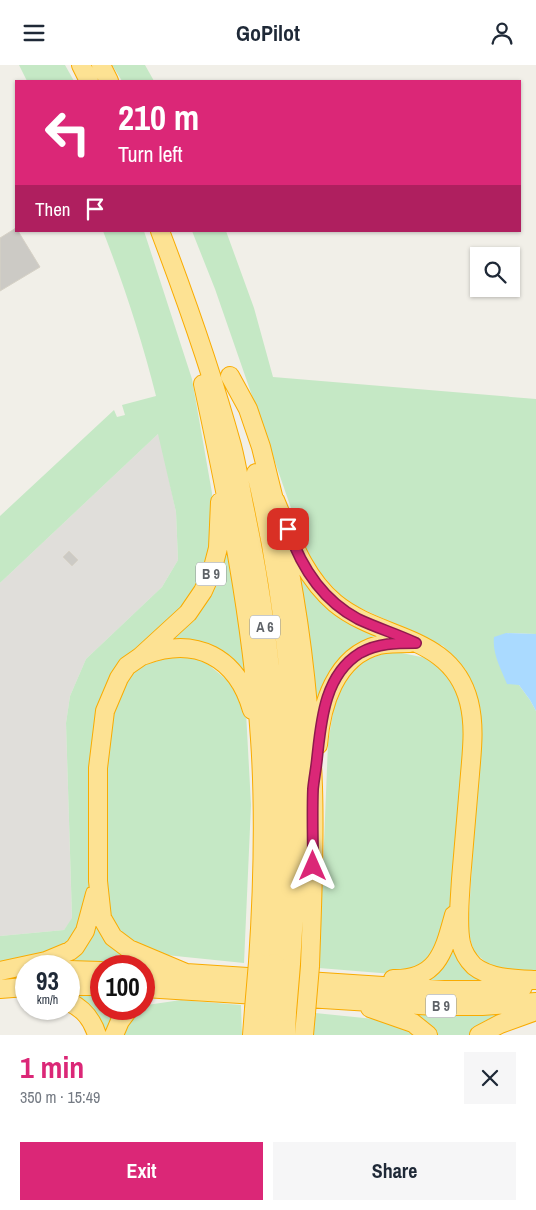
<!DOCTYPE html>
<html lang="en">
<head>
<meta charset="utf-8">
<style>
	body { margin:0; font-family:"Archivo Narrow",sans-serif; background:#f6f6f7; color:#1f2937; height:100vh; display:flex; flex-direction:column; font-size:19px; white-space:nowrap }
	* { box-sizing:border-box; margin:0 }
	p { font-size:16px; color:#747a83 }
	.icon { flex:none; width:28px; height:28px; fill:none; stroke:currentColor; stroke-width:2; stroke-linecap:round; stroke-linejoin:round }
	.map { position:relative; height:970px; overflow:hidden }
	.drawer { display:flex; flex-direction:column; background:#fff; flex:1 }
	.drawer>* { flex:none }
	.guide { position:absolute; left:15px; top:15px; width:506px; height:152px; border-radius:0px; box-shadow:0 1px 4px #0004; background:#db2777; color:#fff; overflow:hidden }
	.controls { position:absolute; left:470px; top:182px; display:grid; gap:10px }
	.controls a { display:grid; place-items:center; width:50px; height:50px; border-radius:0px; background:#fff; box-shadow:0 1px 4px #0004; font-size:25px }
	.speed { position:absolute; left:15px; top:890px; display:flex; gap:10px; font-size:25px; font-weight:700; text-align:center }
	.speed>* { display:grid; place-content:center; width:65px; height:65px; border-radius:50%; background:#fff; box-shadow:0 1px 4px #0004; line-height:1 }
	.speed small { font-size:12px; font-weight:400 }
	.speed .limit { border:8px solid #d22; background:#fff; color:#111 }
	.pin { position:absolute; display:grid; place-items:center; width:42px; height:42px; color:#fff; margin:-21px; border-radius:10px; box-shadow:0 2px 8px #0006 }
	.me { position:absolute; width:55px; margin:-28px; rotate:0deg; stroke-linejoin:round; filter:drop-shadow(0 0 4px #0008) }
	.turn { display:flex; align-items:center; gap:18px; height:105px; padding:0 20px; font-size:22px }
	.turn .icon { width:65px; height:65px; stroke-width:2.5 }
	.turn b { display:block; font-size:35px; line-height:42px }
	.then { display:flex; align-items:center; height:48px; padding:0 20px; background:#0003; gap:10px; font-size:19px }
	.round { display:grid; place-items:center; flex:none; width:52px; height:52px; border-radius:0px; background:#f6f6f7 }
	.headline { display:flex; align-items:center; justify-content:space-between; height:85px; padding:0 20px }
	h1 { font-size:30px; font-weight:700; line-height:38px; color:#db2777 }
	.button { display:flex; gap:10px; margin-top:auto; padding:10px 20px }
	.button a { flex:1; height:58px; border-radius:0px; background:#db2777; color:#fff; font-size:20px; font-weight:700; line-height:58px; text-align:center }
	.button a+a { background:#f6f6f7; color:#1f2937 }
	header { display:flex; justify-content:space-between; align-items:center; height:65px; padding:0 20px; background:#fff; font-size:22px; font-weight:700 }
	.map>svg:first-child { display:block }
	.industrial { fill:#e0deda }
	.green { fill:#c5e8c5 }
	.water { fill:#aadaff }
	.building { fill:#cccac5; stroke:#d6d1c6 }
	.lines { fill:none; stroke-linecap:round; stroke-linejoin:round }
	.highway-casing { stroke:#f9ab00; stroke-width:20 }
	.highway { stroke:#fde293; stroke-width:18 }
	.highway-bridge-casing { stroke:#f9ab00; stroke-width:20; stroke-linecap:butt }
	.highway-bridge { stroke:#fde293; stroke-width:18 }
	.route-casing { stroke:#8e194d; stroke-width:12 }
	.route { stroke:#db2777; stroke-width:9 }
	.labels { text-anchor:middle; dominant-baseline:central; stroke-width:4; stroke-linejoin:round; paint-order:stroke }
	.shield { fill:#fff; stroke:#8f9295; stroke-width:1 }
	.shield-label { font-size:14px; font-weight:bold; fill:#5f6368 }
</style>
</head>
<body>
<header><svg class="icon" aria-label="menu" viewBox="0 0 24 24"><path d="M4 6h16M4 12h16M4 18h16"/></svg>GoPilot<svg class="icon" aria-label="person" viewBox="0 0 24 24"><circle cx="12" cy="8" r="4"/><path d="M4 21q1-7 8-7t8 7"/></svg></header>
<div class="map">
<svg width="536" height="970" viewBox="0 0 536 970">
	<rect width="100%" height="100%" fill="#f1efe8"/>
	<path class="industrial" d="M159,368L176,447L178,495L162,522L86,594L70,631L66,658L72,854L64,865L0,871V518Z"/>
	<path class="green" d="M19,0H65L74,16H27Z
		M112,0H145L154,16H122Z
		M103,166H144L192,314L212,428V467L205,506L194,527L177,550L137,582L148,599L173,591L203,595L234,621L246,647L251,740L244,898L156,889L137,897L74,896L72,894L75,877L35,892L0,896V871L64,865L72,853L66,658L70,631L86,594L162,522L178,495L176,447L158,369L0,518V451L114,345L117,352L125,350L122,340L156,331C142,275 124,220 103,166Z
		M192,166H226L254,243L273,312L536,334V569L506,568L519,620L530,635L536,646V905L496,906L474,887L468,866L481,649L466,605L443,581L345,536L309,495L215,224Z
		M227,471L246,611L169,579Z
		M297,502L384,569L374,578L316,643Z
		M392,586L431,594L452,616L463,644L466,679L453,826L445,868L437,888L405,910L319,903L328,678L336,630L360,596Z
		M452,875L483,915L482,916H428L426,911Z
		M77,931H101V944H123L110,970H101Z
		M181,935L241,940L242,970H121C127,959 131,946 144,944L147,940Z
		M315,948L374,954L400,959L420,970H311Z
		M415,949L499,950L500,951L472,970H433L412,950Z"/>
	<path class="water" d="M506,568L536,569V646L530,635L519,620L507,619C501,604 492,588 494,572Z"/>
	<path class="building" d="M16,163V166H18L40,202L0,226V173Z
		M69,486L78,495L72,501L63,492Z"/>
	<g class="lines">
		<defs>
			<path id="highway" d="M81,0L89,16
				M101,0L109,16
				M160,166C187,237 212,308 232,381C237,400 240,420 244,440C269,556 280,674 280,793C280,828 276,863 274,898
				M230,311L248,344L261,382L277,447
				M203,319C228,436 252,553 260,674C265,748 263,822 258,897
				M256,408C285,530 298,664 296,789C296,826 293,863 291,899
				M275,435C291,473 303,511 335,538C381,576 452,569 469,637C475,661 472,685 470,709C467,744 464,779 461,814C460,833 457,860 461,878C463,887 468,895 474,901C490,914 516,914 536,915
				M284,477C301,558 310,640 313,722C315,782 312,841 310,901
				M145,590C196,571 237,592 252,645
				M318,680C321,641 335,591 379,580C389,578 399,578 410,578
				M69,905L101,906
				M0,906L46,896L70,886L75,882L85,866L95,829
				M144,907L186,908L444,925H486L523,922
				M186,908L129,884L113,872L102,853L98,816V703L105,646L119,613L127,601L140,592L188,548L203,526L212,506L218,483L220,437
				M393,914C438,915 444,886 454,850
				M69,921H101
				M144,923L435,941H482L536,937
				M0,924L26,922
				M69,937C84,944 92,954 97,970
				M370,943L413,958L428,970
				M114,970L120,956L129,944
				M252,970L254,944
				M268,970L270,945
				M286,970L287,947
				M304,970L306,948
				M479,970L500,959L536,946"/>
		</defs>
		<use href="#highway" class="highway-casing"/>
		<use href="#highway" class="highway"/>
		<defs>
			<path id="highway-bridge" d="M254,944L258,897
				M270,945L274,898
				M287,947L291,899
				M306,948L310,901"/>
		</defs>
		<use href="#highway-bridge" class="highway-bridge-casing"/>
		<use href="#highway-bridge" class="highway-bridge"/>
	</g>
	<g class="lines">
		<defs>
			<path id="route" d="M288,464C301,502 322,535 358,554C377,563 397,569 416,578C396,578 378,578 360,588C324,610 321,657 317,694C316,704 314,714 313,724C312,750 313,775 313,801"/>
		</defs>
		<use href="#route" class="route-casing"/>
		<use href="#route" class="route"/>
	</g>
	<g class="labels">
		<g class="shield">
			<rect x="196" y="497.5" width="30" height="23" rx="4"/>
			<rect x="250" y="550.5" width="30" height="23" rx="4"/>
			<rect x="426" y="929.5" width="30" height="23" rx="4"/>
		</g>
		<g class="shield-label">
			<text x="211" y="509">B 9</text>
			<text x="265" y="562">A 6</text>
			<text x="441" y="941">B 9</text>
		</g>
	</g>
</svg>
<div class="controls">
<a><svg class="icon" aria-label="search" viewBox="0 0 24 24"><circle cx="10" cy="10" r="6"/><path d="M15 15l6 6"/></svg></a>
</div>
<div class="speed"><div>93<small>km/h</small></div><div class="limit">100</div></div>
<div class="pin" style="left:288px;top:464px;background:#d93025"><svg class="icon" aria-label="arrive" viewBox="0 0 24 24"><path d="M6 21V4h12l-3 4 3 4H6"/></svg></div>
<svg class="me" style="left:313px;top:801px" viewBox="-20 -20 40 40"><path d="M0-17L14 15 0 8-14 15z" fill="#db2777" stroke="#fff" stroke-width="4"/></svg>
<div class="guide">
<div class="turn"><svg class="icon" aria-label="left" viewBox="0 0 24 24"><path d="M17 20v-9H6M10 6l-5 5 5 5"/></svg><div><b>210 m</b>Turn left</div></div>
<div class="then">Then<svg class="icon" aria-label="arrive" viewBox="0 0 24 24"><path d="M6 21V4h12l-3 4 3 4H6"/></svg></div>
</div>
</div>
<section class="drawer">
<div class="headline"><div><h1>1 min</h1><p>350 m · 15:49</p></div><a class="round"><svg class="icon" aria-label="close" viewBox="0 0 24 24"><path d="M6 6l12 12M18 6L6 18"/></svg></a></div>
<div class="button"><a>Exit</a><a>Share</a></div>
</section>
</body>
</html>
